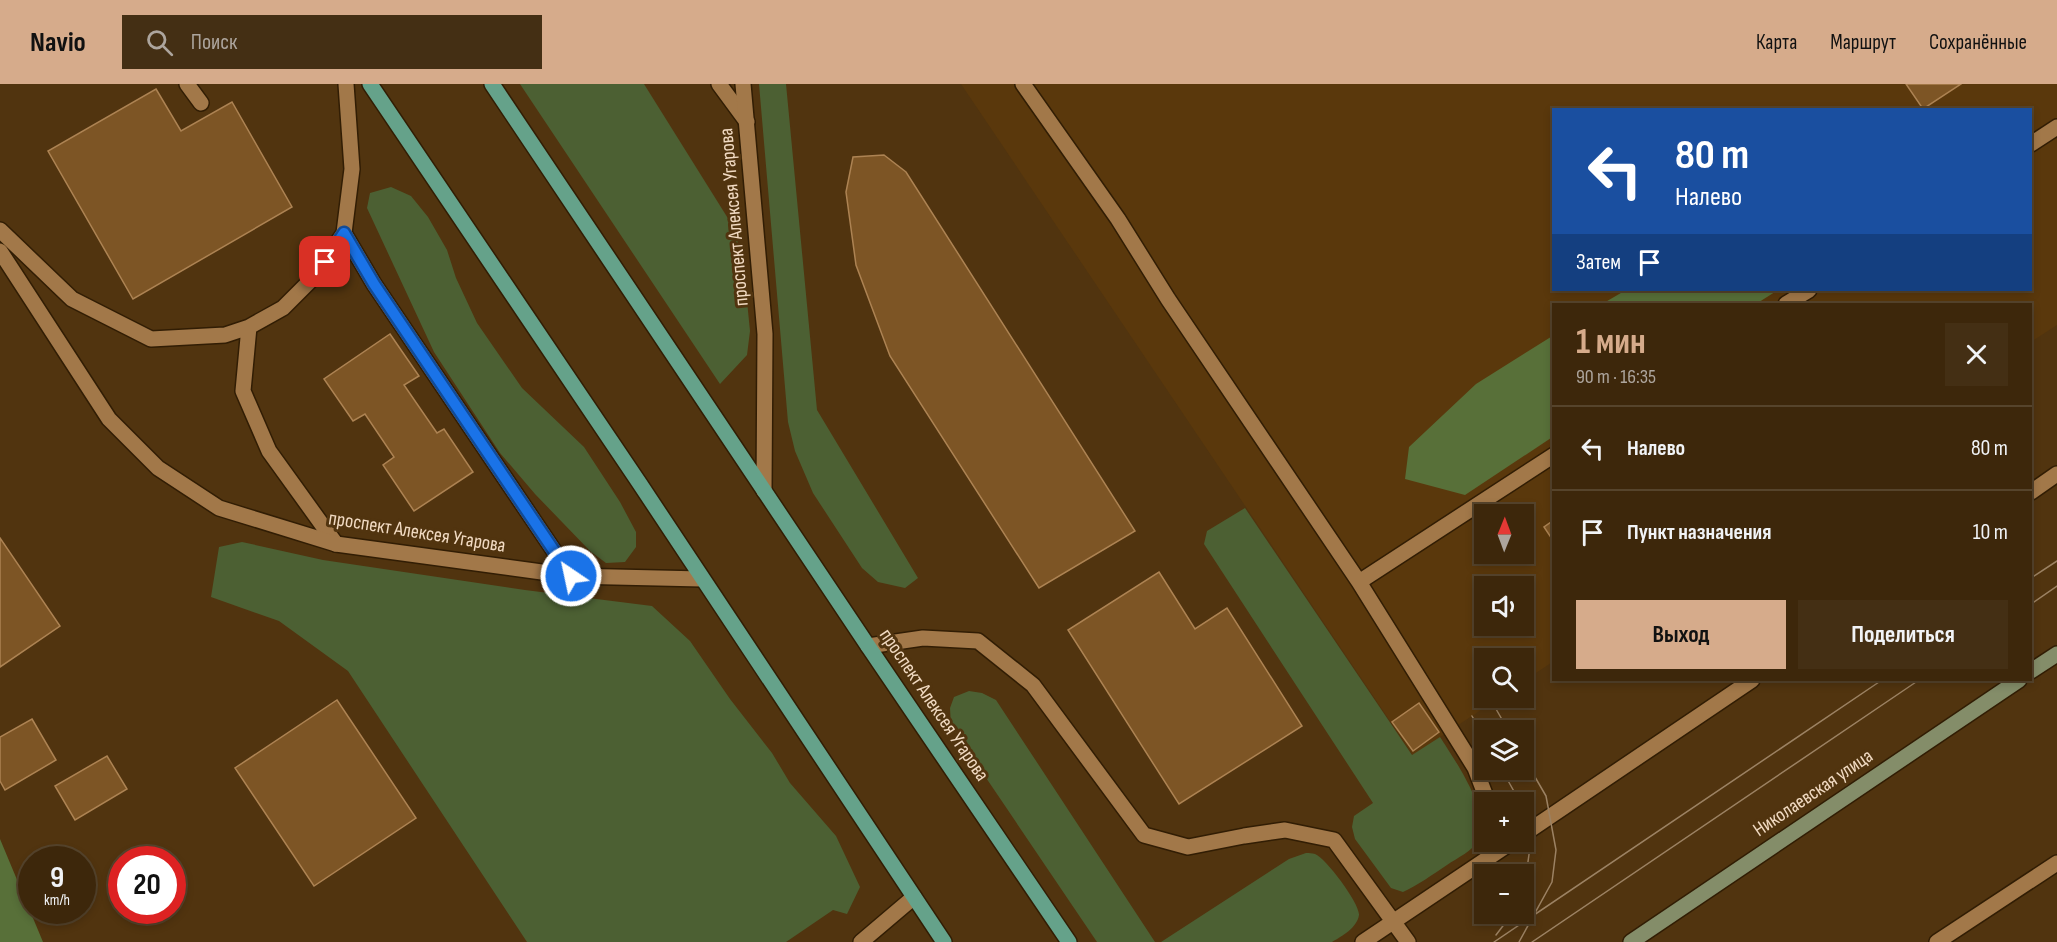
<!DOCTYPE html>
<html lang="ru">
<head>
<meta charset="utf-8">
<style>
	body { margin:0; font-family:"Sofia Sans Condensed",sans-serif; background:#442f14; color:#f1f3f6; height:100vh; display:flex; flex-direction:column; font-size:22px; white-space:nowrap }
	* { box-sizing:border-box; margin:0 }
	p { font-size:20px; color:#ada59d }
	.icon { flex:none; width:33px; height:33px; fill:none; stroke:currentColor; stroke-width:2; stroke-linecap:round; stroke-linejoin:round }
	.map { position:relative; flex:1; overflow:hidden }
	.drawer { position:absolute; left:1552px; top:219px; width:480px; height:378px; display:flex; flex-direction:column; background:#3d270b; border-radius:0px; box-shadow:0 3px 9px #0003,0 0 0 2px #56442c }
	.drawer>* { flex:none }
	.hud { position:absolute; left:1552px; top:24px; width:480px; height:183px; border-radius:0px; box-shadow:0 3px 9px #0003,0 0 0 2px #56442c; background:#1a4fa0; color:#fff; overflow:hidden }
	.needle { width:39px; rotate:1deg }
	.controls { position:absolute; left:1474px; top:420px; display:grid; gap:12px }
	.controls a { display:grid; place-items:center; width:60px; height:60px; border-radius:0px; background:#3d270b; box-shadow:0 3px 9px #0003,0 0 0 2px #56442c; font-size:30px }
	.speed { position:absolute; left:18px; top:762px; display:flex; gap:12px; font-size:30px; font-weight:700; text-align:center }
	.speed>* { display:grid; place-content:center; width:78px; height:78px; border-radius:50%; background:#3d270b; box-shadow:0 3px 9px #0003,0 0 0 2px #56442c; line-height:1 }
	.speed small { font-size:15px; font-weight:400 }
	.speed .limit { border:9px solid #d22; background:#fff; color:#111 }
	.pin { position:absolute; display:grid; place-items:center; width:51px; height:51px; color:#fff; margin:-26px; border-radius:12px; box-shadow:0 3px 9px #0006 }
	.me { position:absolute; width:66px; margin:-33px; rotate:326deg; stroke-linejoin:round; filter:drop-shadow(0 0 4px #0008) }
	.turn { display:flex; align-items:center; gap:21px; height:126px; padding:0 24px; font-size:27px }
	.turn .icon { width:78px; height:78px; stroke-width:2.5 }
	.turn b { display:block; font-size:42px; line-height:51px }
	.then { display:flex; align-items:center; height:57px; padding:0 24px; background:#0003; gap:12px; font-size:22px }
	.round { display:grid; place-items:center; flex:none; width:63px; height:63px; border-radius:0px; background:#442f14 }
	.head { display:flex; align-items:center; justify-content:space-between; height:102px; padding:0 24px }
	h1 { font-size:36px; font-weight:700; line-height:45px; color:#d6ab8b }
	.cta { display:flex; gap:12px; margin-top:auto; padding:12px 24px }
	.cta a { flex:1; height:69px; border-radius:0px; background:#d6ab8b; color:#111; font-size:24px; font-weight:700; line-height:69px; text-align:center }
	.cta a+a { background:#442f14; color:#f1f3f6 }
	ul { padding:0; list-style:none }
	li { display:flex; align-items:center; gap:18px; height:84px; padding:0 24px; border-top:2px solid #56442c }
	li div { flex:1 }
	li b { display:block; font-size:22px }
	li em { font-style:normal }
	header { display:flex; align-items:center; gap:36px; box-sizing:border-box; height:84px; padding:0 30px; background:#d6ab8b; color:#111 }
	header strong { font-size:28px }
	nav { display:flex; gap:33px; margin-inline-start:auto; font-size:21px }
	.search { width:420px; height:54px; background:#442f14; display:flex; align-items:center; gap:15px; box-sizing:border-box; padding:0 21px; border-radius:0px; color:#ada59d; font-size:22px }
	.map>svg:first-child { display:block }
	.built { fill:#5a380c; fill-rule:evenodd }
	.green { fill:#4c6033 }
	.forest { fill:#587039 }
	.building { fill:#7d5525; stroke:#ad8353; stroke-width:1.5 }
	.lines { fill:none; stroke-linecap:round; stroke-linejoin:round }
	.service-casing { stroke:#311d04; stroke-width:18 }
	.minor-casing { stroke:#311d04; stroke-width:18 }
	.secondary-casing { stroke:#311d04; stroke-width:18 }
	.primary-casing { stroke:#311d04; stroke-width:18 }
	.service { stroke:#a27849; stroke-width:15 }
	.minor { stroke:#a27849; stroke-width:15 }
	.secondary { stroke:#848d69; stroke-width:15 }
	.primary { stroke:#65a28a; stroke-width:15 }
	.tram { stroke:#9c8263; stroke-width:1.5 }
	.route-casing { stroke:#114b97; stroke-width:15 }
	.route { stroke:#1a73e8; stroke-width:10 }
	.labels { text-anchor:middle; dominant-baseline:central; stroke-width:6; stroke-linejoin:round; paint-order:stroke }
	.street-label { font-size:20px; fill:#f1dac2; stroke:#51340f }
</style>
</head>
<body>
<header>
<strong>Navio</strong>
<div class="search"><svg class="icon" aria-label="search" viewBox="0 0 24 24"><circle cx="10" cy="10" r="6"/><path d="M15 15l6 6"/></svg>Поиск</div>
<nav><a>Карта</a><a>Маршрут</a><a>Сохранённые</a></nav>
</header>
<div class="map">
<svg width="2057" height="858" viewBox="0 0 2057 858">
	<rect width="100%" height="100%" fill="#51340f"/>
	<path class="built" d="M961,0H2057V241L2031,258V220H1554V577L1524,597V574H1485V614H1499L1413,671ZM1554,26H2031V206H1554ZM1485,430H1524V470H1485ZM1485,502H1524V542H1485Z"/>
	<path class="green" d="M520,0H644L734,144L743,177L750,247L747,271L720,300Z
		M759,0H786L817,326L918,494L905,504L878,498L862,484L813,409L795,367L788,338Z
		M391,103L411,112L428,133L447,166L456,194L477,239L522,304L584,363L620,418L636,448V463L625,478L606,479L590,467L535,410L500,369L434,268L367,124L370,109Z
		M1245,424L1412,671L1440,653C1454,675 1492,729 1479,755C1473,767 1457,774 1447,781C1432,791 1418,801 1403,808L1391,804L1355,755L1352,743L1354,732L1373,719L1204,460L1207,447Z
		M242,458L323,476L525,506L652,522L690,557L730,615L772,669L790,699L836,752L860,803L847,830L833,826L786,858H527L348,587L279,537L211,513L219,463Z
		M969,607L982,609L996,616L1155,858H1097L951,642L950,624L954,613Z
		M1306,769C1309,769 1312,769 1315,770C1326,774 1360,820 1359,831C1357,844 1342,852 1332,858H1161L1289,775Z"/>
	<path class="forest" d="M1626,206H1778L1756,220H1602Z
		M1554,251V352L1465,411L1405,395L1409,363L1476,300Z
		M0,755L43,858H0Z"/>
	<path class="building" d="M1906,0H1961L1923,25Z
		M156,5L181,47L232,18L292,123L133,215L48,67Z
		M884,71L906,88L1135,447L1039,504L890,272L856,181L846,108L853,73Z
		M390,250L419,292L404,301L437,349L444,345L473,388L414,427L383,381L394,373L365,330L353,337L324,295Z
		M1554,436V458L1544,443Z
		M0,454L60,542L0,583Z
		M1159,488L1195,545L1227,524L1302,642L1179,720L1068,546Z
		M337,616L416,734L314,802L235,684Z
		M1419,619L1439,648L1413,667L1392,638Z
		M32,635L56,676L5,706L0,697V653Z
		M107,672L127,705L75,736L55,702Z"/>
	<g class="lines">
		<defs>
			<path id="service" d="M187,0L201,19
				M719,0L747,38
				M1023,0L1118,135L1168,215L1359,498L1475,684L1488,718
				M2031,60L2057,43
				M0,146L72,215L151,255L225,251L249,243L283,224L315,192L344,149L352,85L346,0
				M344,149L374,200L571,492
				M1786,220L1809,206
				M249,243L243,307L269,367L336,460
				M2031,408L2057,390
				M1359,498L1554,371
				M868,562L923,554L978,557L1033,601L1144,751L1188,763L1244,752L1285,746L1334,756L1408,858
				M1524,750L1752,596
				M861,858L914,813
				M1363,858L1512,758"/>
			<path id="minor" d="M743,0L765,250L764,407
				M0,167L109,335L158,384L219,424L336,460L571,492L702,495
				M1937,858L2057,779"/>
			<path id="secondary" d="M2031,587L2057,570
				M1631,858L2019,596"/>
			<path id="primary" d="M370,0L640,400L944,858
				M492,0L868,562L1069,858"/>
		</defs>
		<use href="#service" class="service-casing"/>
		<use href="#minor" class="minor-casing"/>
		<use href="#secondary" class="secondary-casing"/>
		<use href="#primary" class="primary-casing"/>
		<use href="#service" class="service"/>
		<use href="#minor" class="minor"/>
		<use href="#secondary" class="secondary"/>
		<use href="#primary" class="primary"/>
		<path class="tram" d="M2031,494L2057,477
			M2031,520L2057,502
			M1492,618L1508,646
			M1472,632L1485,655
			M1502,686L1520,718
			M1524,736L1530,763L1524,807
			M1496,851L1512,830
			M1494,858L1882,596
			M1519,858L1552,798L1556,766L1546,712L1524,674
			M1532,858L1919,596"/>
	</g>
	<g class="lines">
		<defs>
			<path id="route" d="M325,178L344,149L374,200L571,492"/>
		</defs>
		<use href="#route" class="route-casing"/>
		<use href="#route" class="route"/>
	</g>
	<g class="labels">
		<g class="street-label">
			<text transform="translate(734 133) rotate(-95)">проспект Алексея Угарова</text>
			<text transform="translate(417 448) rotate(9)">проспект Алексея Угарова</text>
			<text transform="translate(934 621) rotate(56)">проспект Алексея Угарова</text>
			<text transform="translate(1813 709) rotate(-34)">Николаевская улица</text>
		</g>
	</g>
</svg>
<div class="controls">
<a><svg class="needle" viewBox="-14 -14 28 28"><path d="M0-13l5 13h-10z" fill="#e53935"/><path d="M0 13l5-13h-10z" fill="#ada59d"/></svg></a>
<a><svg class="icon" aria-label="sound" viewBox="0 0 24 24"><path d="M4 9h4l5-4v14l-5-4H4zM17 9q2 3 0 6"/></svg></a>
<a><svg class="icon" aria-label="search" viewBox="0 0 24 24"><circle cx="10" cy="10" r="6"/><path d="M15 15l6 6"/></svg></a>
<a><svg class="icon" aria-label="layers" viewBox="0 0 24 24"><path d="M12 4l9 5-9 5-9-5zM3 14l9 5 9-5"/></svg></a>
<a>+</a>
<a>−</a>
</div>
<div class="speed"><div>9<small>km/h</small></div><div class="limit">20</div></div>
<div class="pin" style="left:325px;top:178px;background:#d93025"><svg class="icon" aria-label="arrive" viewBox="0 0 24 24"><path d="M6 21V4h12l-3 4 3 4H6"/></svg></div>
<svg class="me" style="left:571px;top:492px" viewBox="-20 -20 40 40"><circle r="17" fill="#1a73e8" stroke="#fff" stroke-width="3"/><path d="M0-11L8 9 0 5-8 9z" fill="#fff"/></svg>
<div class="hud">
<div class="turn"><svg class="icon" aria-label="left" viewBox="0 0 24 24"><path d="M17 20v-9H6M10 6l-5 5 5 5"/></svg><div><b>80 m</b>Налево</div></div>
<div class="then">Затем<svg class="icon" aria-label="arrive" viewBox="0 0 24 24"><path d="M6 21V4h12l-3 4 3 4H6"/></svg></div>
</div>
<section class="drawer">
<div class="head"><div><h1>1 мин</h1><p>90 m · 16:35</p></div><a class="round"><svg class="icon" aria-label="close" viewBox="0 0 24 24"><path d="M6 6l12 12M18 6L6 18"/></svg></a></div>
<ul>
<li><svg class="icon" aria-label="left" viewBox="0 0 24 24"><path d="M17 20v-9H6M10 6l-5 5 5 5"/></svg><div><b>Налево</b></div><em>80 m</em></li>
<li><svg class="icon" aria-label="arrive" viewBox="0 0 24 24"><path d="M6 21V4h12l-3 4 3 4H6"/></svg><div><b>Пункт назначения</b></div><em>10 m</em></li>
</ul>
<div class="cta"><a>Выход</a><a>Поделиться</a></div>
</section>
</div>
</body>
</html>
